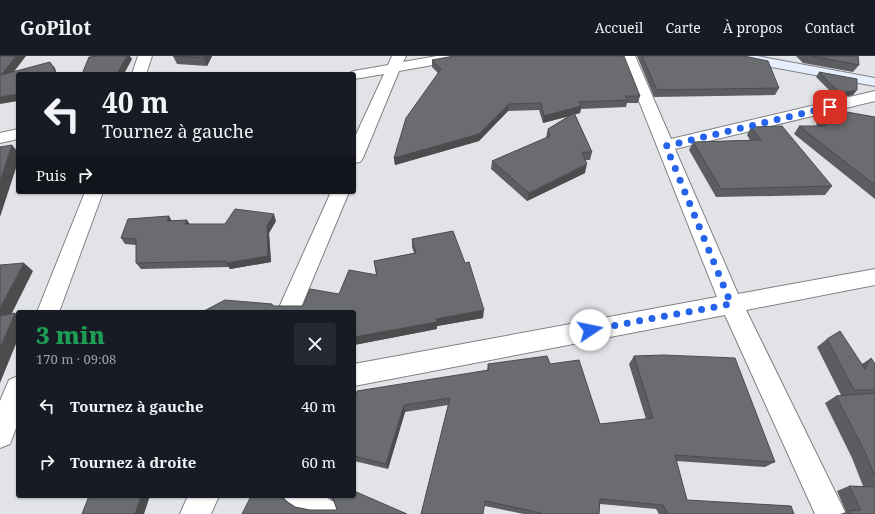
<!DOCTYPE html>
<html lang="fr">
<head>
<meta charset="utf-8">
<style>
	body { margin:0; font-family:"Noto Serif",serif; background:#242831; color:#f1f3f6; height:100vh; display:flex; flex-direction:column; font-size:15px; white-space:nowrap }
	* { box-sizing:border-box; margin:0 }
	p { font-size:13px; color:#9ea1a6 }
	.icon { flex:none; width:22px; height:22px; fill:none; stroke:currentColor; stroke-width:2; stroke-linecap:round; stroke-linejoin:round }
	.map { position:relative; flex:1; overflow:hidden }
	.side { position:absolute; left:16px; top:254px; width:340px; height:188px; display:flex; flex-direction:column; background:#171b24; border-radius:4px; box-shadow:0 1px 3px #0004 }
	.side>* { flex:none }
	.top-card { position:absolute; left:16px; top:16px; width:340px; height:122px; border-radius:4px; box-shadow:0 1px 3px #0004; background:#171b24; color:#f1f3f6; overflow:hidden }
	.pin { position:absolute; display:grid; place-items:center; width:34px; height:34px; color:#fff; margin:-17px; border-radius:8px; box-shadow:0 2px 6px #0006 }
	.me { position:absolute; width:44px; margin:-22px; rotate:79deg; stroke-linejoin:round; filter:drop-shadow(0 0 3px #0008) }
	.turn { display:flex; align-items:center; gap:14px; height:84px; padding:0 20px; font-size:18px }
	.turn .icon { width:52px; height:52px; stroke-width:2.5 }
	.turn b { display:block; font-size:28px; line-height:34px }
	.then { display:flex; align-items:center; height:38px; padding:0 20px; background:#0003; gap:8px; font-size:15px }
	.round { display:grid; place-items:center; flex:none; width:42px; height:42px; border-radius:4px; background:#242831 }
	.overview { display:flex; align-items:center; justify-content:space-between; height:68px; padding:0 20px }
	h1 { font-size:24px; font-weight:800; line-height:30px; color:#1e9e55 }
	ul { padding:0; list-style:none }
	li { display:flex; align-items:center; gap:12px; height:56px; padding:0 20px }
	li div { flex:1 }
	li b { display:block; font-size:15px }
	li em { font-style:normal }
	header { display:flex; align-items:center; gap:24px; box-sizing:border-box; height:56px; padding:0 20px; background:#171b24; border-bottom:1px solid #363941 }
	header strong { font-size:19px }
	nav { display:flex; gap:22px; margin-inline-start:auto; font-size:14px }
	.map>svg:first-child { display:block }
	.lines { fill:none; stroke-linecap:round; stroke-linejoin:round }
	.minor-casing { stroke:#808286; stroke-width:2 }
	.secondary-casing { stroke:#808286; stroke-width:2 }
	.minor { fill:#fff; fill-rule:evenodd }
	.secondary { fill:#e7eefe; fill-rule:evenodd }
	.wall { fill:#5c5d60 }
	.shaded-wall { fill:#4b4c4e }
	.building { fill:#6b6c70; stroke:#4b4c4e }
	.route { stroke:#2563eb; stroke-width:7; stroke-dasharray:0 12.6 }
</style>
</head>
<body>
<header>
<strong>GoPilot</strong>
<nav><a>Accueil</a><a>Carte</a><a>À propos</a><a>Contact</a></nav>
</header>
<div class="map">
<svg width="875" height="458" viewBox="0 0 875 458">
	<rect width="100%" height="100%" fill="#e1e3e7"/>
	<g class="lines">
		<defs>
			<path id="minor" d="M138,0H152L146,18H132Z
				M392,0H406L403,6L437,0H468L466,3L461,4L399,15L363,102L360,106L354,107V83L384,18L354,23V18H347L354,15L388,9Z
				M621,0H635L671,83L875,35V45L675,93L738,238L875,213V229L746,254L846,458H815L725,259L354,330V308L717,241Z
				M18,73V83L0,87V77Z
				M85,136H103L59,256H37Z
				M331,136H349L299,256H277Z
				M18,320V367L10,388L0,392V345L9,324Z
				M188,440H219L211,458H180Z
				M283,440H324L335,447L339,458C316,458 294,458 283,440Z"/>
			<path id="secondary" d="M727,0H757L875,22V30L734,4L729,3Z"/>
		</defs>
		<use href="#minor" class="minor-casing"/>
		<use href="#secondary" class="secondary-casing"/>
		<use href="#minor" class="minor"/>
		<use href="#secondary" class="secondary"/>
	</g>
	<path class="wall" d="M173,0H212L207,10L177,8Z
		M637,0H744L779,32L775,39L654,41Z
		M796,0H858L859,9L853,16L803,7Z
		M432,4L640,40L638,47H627L626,51L581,53L580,57L575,58L592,96L590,104H585V117L527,145L491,113L492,105L547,82L546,81L548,73L570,60L543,67L539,54L508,55L479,85L395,109L394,102L438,17L432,11Z
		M819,16L853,39L837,42L816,21Z
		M820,53L875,61V143L794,78L799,70H817L815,61Z
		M751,71L832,130L825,139L716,141L689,94L693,86L750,84L747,79Z
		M187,164L189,168H225L276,165L269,177L271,206L230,213L229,211L141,213L136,207V189L125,188L121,182L172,165Z
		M412,183L483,262L437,270V273L354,289V256L273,250H303L339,238L376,219L374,205L414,197L412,191Z
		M827,283L862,308L871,302L875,308V458H840L846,456L837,435L849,430H863L852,402L825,347L836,340L841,339L817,291Z
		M634,300L775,406L765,411L676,405L687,444L794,458H659L656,453L600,448L599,458H524L485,450L448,349L405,356L388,413L354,405V343L487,314L488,308H550L600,368L646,363L629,308Z
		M283,440L285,444L295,451L310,454H337L334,445L327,440H354L407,458H242Z"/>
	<path class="shaded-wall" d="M16,0H26L6,26L1,19Z
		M127,0H130L132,3L124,18H117Z
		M205,0H212L207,10L204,2Z
		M50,6L55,12L57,18H56Z
		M857,34L853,39L837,42L840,37Z
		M18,38V45L0,48V41Z
		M509,48L508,55L479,85L395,109L394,102Z
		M581,50L580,57L543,67L544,60Z
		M12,89L18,96V106L0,161V125Z
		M587,108L585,117L527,145L529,137Z
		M274,158L276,165L269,177L271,206L230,213L226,207L267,170Z
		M169,160L173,167L167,165Z
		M187,164L191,170L185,168Z
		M24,207L33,215L6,269L0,264V252Z
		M484,254L483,262L437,270V273L354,289V281L436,263Z
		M15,257L18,260V283L0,327V292Z
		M404,349L405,356L388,413L386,408Z
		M141,440H150L144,458H135Z"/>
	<path class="building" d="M0,0H16L1,19L50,6L56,18H18V38L0,41Z
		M99,0H127L117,18H82L89,1Z
		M173,0H205L204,2Z
		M454,0H624L640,40H625L628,44L579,46L581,50L544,60L541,47L509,48L479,78L394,102L406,62L441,13L432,4Z
		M642,0H744L768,5L779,32L657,34Z
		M812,0H858L859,9Z
		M819,16L857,23V34L840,37Z
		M824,52L875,61V129L799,70H825L820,53Z
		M574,57L592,96H582L587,108L529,137L492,105L550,80L548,73Z
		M782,70L832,130L721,133L693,86L761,84L751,71Z
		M12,89L0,125V91Z
		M235,153L274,158L267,170L268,200L226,207V205L136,207V183L121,182L128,163L169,160L167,165L187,164L185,168H225Z
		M453,175L465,207L469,206L484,254L436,263L437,266L354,281V256H202L225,244L272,248L273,250H303L310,233L339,238L349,214L377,219L374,205L416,197L412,183Z
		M24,207L0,252V209Z
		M15,257L0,292V260Z
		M840,275L865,313L871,302L875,308V334H854L827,283Z
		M664,299L735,302L775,406L675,399L687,444L791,450L794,458H668L663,449L600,443L599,458H541V457L485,445L483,458H421L450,342L404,349L386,408L354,400V343L357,335L489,314L488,308L547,300L550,308L579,304L600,368L653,362L634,300Z
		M875,337V421L865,396L836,340Z
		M849,430L875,431V458H850L849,455L861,454Z
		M354,435L407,458H242L251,440H281L282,442L295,451L310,454H337L333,442L331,440H354Z
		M89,440H141L135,458H82Z"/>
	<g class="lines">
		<path class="route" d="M590,274L731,248L666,90L830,51"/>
	</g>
</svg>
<div class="pin" style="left:830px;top:51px;background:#d93025"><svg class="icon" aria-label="arrive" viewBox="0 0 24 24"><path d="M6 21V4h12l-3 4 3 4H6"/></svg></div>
<svg class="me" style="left:590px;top:274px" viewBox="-20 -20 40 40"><circle r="19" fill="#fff"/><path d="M0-13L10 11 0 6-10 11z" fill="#2563eb"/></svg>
<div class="top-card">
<div class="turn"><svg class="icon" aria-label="left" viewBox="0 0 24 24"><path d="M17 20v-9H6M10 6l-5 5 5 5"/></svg><div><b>40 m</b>Tournez à gauche</div></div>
<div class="then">Puis<svg class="icon" aria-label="right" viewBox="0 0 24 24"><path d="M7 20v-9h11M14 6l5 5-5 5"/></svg></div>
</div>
<section class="side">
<div class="overview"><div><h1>3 min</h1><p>170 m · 09:08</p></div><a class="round"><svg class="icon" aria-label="close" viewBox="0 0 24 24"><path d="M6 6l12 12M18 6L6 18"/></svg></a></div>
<ul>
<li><svg class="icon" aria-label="left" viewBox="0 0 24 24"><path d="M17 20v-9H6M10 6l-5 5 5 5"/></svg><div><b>Tournez à gauche</b></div><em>40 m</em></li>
<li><svg class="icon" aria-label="right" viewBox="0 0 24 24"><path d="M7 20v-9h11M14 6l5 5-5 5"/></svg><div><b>Tournez à droite</b></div><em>60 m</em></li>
</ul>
</section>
</div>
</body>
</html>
